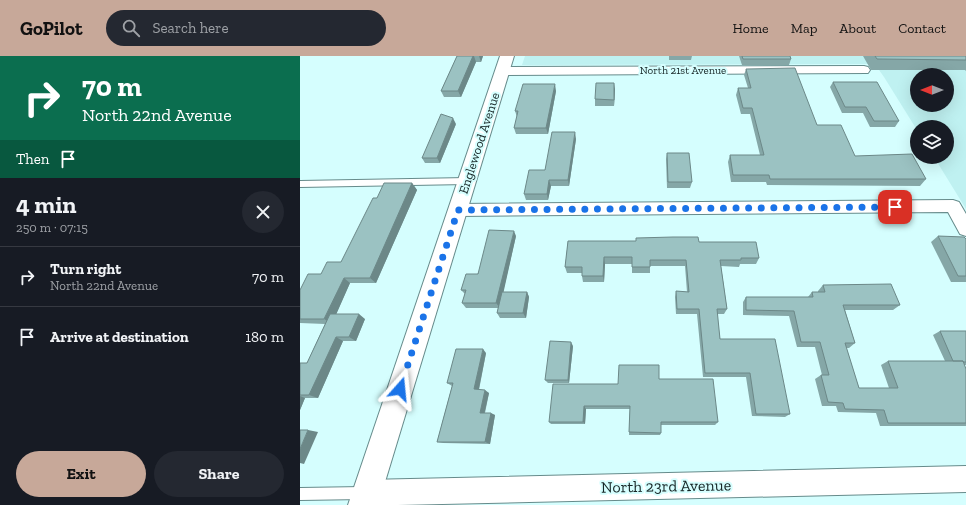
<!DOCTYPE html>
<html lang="en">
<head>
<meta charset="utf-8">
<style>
	body { margin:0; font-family:"Zilla Slab",serif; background:#242831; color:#f1f3f6; height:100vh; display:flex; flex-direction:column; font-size:15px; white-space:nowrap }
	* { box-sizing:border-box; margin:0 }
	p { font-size:13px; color:#9ea1a6 }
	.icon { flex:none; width:22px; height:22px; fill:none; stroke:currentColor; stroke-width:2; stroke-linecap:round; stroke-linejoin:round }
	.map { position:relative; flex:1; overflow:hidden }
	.side { display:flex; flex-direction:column; background:#171b24; width:300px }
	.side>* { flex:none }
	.hud { background:#0b6e4f; color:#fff; overflow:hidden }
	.needle { width:26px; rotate:270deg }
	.tools { position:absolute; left:610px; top:12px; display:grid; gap:8px }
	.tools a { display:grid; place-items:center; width:44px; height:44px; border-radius:50%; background:#171b24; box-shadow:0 4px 16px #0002; font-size:20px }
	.pin { position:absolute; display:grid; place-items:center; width:34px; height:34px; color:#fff; margin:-17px; border-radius:8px; box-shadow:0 2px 6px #0006 }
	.me { position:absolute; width:44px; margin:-22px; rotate:18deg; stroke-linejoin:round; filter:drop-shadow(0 0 3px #0008) }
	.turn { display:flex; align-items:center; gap:14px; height:84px; padding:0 16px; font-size:18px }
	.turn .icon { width:52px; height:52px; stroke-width:2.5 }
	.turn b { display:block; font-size:28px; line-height:34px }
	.then { display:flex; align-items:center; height:38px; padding:0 16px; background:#0003; gap:8px; font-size:15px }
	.round { display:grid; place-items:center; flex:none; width:42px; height:42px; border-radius:21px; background:#242831 }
	.headline { display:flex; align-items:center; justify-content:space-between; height:68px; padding:0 16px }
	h1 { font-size:24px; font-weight:800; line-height:30px }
	.cta { display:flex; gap:8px; margin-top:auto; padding:8px 16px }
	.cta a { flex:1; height:46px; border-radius:24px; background:#c7a899; color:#111; font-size:16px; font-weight:800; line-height:46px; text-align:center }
	.cta a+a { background:#242831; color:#f1f3f6 }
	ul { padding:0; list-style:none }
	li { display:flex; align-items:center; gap:12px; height:60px; padding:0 16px; border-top:1px solid #363941 }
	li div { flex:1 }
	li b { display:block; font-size:15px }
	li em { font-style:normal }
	header { display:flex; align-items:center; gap:24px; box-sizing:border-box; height:56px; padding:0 20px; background:#c7a899; color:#111 }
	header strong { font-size:19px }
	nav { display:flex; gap:22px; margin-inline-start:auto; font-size:14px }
	.search { width:280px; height:36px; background:#242831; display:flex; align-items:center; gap:10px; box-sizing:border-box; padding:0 14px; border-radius:22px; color:#9ea1a6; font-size:15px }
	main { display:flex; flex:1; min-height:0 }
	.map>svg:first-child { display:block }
	.built { fill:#bff1f1; fill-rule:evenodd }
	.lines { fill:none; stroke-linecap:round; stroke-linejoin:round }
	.lane-casing { stroke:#668b8b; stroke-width:2 }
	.street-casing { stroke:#668b8b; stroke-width:2 }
	.secondary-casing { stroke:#668b8b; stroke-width:2 }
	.lane { fill:#fff; fill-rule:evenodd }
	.street { fill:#fff; fill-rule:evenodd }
	.secondary { fill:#fff; fill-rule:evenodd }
	.wall { fill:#85a7a7 }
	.shaded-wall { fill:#6c8888 }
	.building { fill:#9bc2c2; stroke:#6c8888 }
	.route { stroke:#1a73e8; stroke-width:7; stroke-dasharray:0 12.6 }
	.labels { text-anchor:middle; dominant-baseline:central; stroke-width:4; stroke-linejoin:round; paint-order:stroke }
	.far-street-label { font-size:11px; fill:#162525; stroke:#d5fefe }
	.street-label { font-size:13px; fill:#162525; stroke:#d5fefe }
	.near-street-label { font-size:16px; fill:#162525; stroke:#d5fefe }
</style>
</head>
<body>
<header>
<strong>GoPilot</strong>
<div class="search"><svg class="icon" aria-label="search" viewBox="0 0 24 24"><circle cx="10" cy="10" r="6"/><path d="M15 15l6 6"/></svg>Search here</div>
<nav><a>Home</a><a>Map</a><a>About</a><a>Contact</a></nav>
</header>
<main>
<section class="side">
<div class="hud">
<div class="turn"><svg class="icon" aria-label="right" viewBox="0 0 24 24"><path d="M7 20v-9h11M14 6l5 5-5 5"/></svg><div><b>70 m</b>North 22nd Avenue</div></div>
<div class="then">Then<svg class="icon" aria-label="arrive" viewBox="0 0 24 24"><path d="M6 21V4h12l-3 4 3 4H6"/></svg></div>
</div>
<div class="headline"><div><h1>4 min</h1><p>250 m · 07:15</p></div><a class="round"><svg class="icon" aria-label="close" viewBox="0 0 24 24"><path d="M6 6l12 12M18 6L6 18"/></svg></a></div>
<ul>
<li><svg class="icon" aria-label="right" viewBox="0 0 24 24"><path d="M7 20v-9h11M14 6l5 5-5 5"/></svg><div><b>Turn right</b><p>North 22nd Avenue</p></div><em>70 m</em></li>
<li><svg class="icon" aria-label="arrive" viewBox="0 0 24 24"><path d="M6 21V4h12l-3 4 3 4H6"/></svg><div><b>Arrive at destination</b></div><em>180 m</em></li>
</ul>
<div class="cta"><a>Exit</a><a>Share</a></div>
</section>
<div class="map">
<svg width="666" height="449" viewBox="0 0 666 449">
	<rect width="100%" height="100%" fill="#d5fefe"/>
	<path class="built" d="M225,0H666V153L634,101H647V71H617V74L584,21L579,14H572L568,8L222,9ZM617,19H647V49H617Z"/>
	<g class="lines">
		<defs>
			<path id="lane" d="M167,122L171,125L167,128L0,131V125Z
				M63,431L67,433L69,437L67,441L63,443L0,444V432Z"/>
			<path id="street" d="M564,10L568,11L570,14L568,17L203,19L199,18L197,15L199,12L203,11Z
				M653,144L659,146L666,158V180L660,178L648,156L158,160L152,159L150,154L152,149L158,148Z
				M666,410V436L98,449H64L57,446L53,437L57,428L66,424Z"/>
			<path id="secondary" d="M200,0H214L78,449H48Z"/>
		</defs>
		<use href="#lane" class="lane-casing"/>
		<use href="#street" class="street-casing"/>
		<use href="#secondary" class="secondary-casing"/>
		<use href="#lane" class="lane"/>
		<use href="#street" class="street"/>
		<use href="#secondary" class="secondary"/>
	</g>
	<path class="wall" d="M157,0H183L181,6H176L161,41H144L141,35Z
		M369,0H392L391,4H369Z
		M439,0H490L491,3L489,9H442Z
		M563,0H666V15L665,14H571Z
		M446,13L517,69L555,100L626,123L620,130L467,129L466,126H431L428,106L430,99H460L450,58H441L436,39L438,32H448L444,19Z
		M533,26L599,65L595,71H570L563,57H542L530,31Z
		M315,33L314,50H295V43Z
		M256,35L248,78H216L214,72L217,61L215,55Z
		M156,68L140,107H125L122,102Z
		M276,83L269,130H251L248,144H226L224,138L245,114Z
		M367,97L392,126L390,132H367L366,103Z
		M112,127L117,134L76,227H50L36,258L65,263L56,285H43L18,342H5L0,354V307H7L25,268L0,267V234L21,218L41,206L77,142Z
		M216,180L203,236H227L229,241L226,262H200L197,257L198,252H166L162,247L165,238L161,234Z
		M638,180L666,183V226H651L631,186Z
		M268,185L399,186L459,202L456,208H440L439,211L421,210L427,253L424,258H417L420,283L490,358L485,361L452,360L446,321H403L397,258H376L375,241L376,235L387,236L385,210H350V217H332V208H305L304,226H283L282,220V217H267L265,211Z
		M523,229L600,249L593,254H545L555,287L549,292H546L559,332H589L581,309L588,305H645L633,279L640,275H666V309H664L666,313V370H580L576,357L538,356L536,350H522L515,323L521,319H522L515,291H497L489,260L443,259V246L446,241H508L512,236H518V235Z
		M273,290L269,327H248L245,324Z
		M186,297L179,334L189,337L185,357L195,359L190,388L143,387L137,386L152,330L147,327Z
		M359,323L418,366L415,369H361V377L360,379H329L330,353H286L285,368H251L249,366L318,328Z"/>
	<path class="shaded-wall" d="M173,0H174L176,6L161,41L158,35Z
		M179,0H183L181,6Z
		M314,27L315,33L314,50Z
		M255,28L256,35L248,78L246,72Z
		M153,62L156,68L140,107L137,102Z
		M275,76L276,83L269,130L268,124Z
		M249,124L251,130L248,144L247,138Z
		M112,127L117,134L76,227L70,222Z
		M214,175L216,180L200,252L196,247Z
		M304,201L305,208L304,226L303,220Z
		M44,222L50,227L32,268L24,263Z
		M227,236L229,241L226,262L223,257Z
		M59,258L65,263L56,285L49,281Z
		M36,281L43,285L18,342L9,339Z
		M271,286L273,290L269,327L268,324Z
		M183,293L186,297L178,337L174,333Z
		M185,334L189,337L184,359L180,357Z
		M0,340L5,342L0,354Z
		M284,350L286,353L285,368L283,366Z
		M191,357L195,359L190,388L185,386Z
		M8,374L18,376L4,408L0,407V393Z"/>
	<path class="building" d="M157,0H173L158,35H141Z
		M442,0H490L491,3H443Z
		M575,0H666V4L577,3Z
		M495,12L517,69H541L555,100L612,98L626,123H470L469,119H433L430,99H464L452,52H443L438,32H451L446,13Z
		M533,26H577L599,65H574L566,51H545Z
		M296,27H314V44L295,43Z
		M223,28H255L246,72H214L218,55H215Z
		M141,58L153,62L137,102H122Z
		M252,76H275L268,124H249L247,138H224L229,114H245Z
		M367,97H389L392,126H368Z
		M84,127H112L70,222H44L24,263H0V234L8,218H21L27,206H41L73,142H77Z
		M189,174L214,175L196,247H162L166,234H161L166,218H178Z
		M638,180L664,181L666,183V220H658Z
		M373,181H398L399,186H456L459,202H441V204H420L427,253H417L420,283H475L490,358H456L450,317H405L399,253H377L376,235L389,236L386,204H350V211H332V201H304L303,220H282V211H265L268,185H336V182Z
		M591,228L600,249H543L555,287H545L559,332H598L588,305H663L666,313V367H588L584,354L545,353L543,347L528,346L521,319H529L520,286H501L494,255L446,254V241H513L512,236H525L523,229Z
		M202,236H227L223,257H197Z
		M30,258H59L49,281H36L9,339H0V307H7Z
		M640,275H666V306H663V305H653Z
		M250,285L271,286L268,324H245Z
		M156,293H183L174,333L185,334L180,357H191L185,386H137L153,327H147Z
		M319,309H359V323H413L418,366H361V377L329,376L330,350H284L283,366H249L253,328H318Z
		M0,374H8L0,393Z"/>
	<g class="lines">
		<path class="route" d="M100,333L158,154L595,151"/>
	</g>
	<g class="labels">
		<g class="far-street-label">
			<text x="383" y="14">North 21st Avenue</text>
		</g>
		<g class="street-label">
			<text transform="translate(179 87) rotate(-72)">Englewood Avenue</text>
		</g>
		<g class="near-street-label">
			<text transform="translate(366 430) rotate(-1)">North 23rd Avenue</text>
		</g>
	</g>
</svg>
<div class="tools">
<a><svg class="needle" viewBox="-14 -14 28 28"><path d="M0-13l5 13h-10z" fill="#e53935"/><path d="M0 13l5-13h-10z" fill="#9ea1a6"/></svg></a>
<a><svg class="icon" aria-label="layers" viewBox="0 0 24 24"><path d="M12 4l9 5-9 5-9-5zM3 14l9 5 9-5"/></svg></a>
</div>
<div class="pin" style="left:595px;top:151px;background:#d93025"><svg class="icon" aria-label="arrive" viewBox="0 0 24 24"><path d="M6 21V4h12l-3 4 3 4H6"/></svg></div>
<svg class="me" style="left:100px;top:333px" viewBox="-20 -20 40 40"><path d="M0-17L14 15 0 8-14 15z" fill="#1a73e8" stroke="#fff" stroke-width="4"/></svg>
</div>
</main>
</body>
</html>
